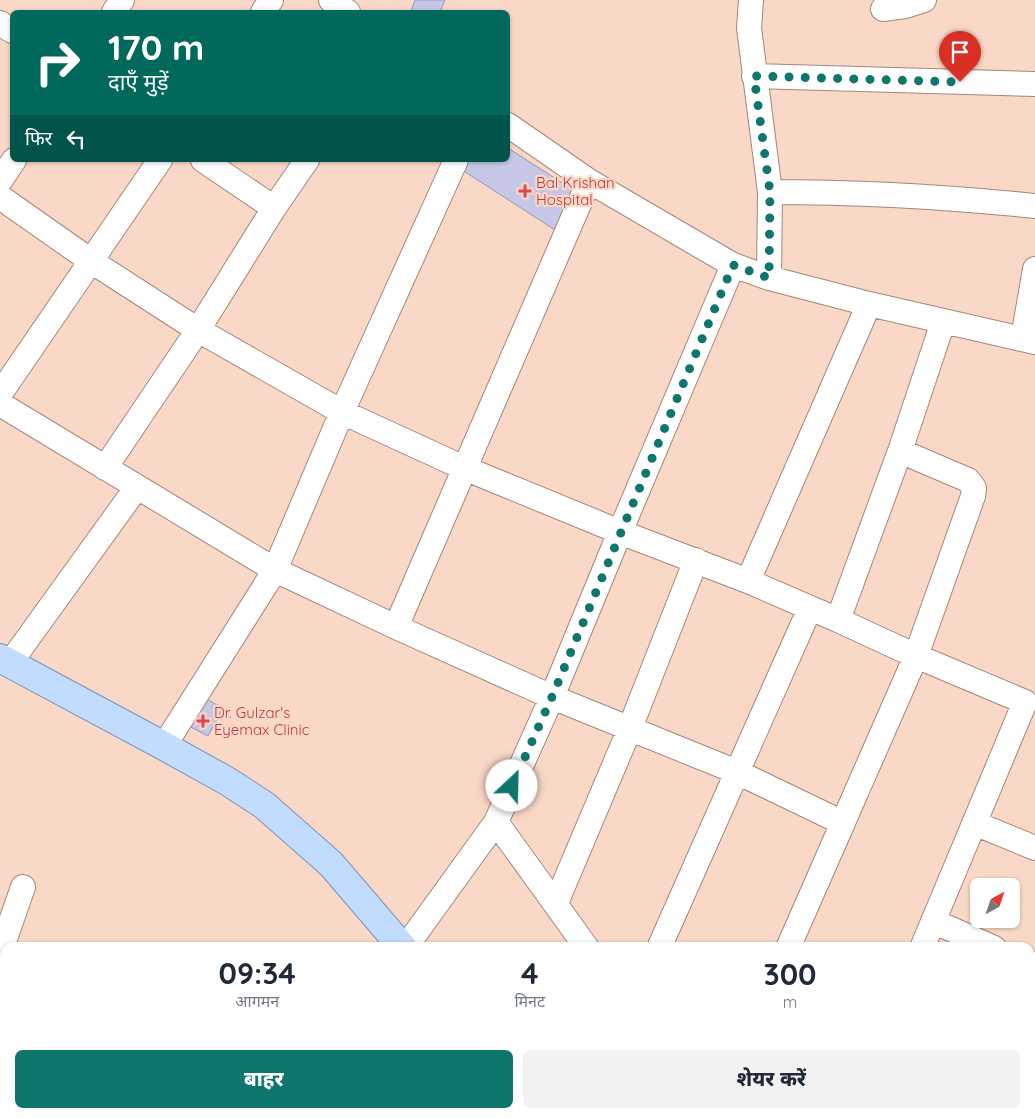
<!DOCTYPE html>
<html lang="hi">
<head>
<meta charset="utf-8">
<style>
	body { margin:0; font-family:Quicksand,"Noto Sans Devanagari",sans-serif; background:#f2f2f3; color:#1f2937; height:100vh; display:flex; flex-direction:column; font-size:19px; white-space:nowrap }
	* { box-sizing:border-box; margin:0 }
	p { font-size:16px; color:#747a83 }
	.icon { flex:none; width:28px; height:28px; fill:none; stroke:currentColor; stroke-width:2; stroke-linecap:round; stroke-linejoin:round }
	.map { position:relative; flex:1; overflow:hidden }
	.details { position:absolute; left:0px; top:942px; width:1035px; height:176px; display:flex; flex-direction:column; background:#fff; border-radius:15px 15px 0 0; box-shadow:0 1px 4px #0004 }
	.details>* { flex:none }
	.banner { position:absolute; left:10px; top:10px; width:500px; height:152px; border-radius:8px; box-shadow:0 1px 4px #0004; background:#00695c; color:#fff; overflow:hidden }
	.needle { width:32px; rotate:40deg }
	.tools { position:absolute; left:970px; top:878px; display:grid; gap:10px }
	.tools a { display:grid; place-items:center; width:50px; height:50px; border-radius:8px; background:#fff; box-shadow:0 1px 4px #0004; font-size:25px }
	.pin { position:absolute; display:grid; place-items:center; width:42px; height:42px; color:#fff; margin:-51px -21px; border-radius:50% 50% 50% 0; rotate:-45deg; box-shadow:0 0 5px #0007 }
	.pin .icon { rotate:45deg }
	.me { position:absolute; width:55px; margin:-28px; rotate:24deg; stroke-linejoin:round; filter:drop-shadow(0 0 4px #0008) }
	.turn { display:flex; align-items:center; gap:18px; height:105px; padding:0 15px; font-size:22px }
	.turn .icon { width:65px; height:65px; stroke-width:2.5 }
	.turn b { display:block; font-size:35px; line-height:42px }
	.then { display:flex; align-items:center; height:48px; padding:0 15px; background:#0003; gap:10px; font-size:19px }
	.eta { display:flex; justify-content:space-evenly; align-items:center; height:85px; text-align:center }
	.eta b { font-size:30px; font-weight:800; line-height:35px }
	.primary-button { display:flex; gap:10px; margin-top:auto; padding:10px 15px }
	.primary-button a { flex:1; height:58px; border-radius:8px; background:#0f766e; color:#fff; font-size:20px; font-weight:800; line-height:58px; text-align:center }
	.primary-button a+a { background:#f2f2f3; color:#1f2937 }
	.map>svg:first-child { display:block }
	.building { fill:#c6c7e7; stroke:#9899b7 }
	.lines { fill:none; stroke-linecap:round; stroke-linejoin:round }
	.minor-casing { stroke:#a58677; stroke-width:26 }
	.primary-casing { stroke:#7a92b6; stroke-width:30 }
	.minor { stroke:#fff; stroke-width:24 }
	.primary { stroke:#c1dcfe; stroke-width:28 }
	.route { stroke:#0f766e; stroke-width:9; stroke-dasharray:0 16.2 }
	.health-dot { fill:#e0444e; stroke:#fad8c7; stroke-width:2 }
	.labels { text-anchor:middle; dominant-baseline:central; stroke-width:4.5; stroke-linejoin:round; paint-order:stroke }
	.health-label { font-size:15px; fill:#be3a42; stroke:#fad8c7; text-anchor:start }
</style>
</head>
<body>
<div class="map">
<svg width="1035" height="1118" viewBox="0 0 1035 1118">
	<rect width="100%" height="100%" fill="#fad8c7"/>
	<path class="building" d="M415,0H445L440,12H415L411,11Z
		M508,148L578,193L555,230L456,166L460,160H508Z
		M199,695L223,708L208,736L185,724Z"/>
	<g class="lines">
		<defs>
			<path id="minor" d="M331,0L348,12
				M751,0L749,28L770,192L769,278
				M883,9L905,6L924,0
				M114,12L122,0
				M263,12L271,0
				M0,23L12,31
				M754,76L1035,84
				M203,160L274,208
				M307,160L274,208L198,330L342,412L464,468L620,532L552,697L396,627L275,570L342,412L456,160
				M0,181L14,160
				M589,181L733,265L769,278L869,304L1035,342
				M770,192C858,192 947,197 1035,206
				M0,197L91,261L0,394
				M733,265L620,532L748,581
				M869,304L748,581L838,620L900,451L943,322
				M1023,338L1035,269
				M0,404L275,570L164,746
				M105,468L198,330L91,261L160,160
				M838,620L916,656L1025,702L922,948
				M396,627L589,181L508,125
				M10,663L137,487
				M974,823L1035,848
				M556,903L630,728L696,560
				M933,921L994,948
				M405,948L496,822
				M587,948L496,822L552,697L737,772L843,823
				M659,948L810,608
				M788,948L916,656L973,496L974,488L968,480L900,451
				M0,953L23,887
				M1030,963L1035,965
				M1030,1074L1035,1069
				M0,1087L5,1090
				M49,1114L57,1118
				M922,1114L923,1118
				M117,1118L119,1114"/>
			<path id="primary" d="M0,658L164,746L227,781L264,805L331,864L403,948
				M510,1114L513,1118"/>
		</defs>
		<use href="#minor" class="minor-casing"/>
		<use href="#primary" class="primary-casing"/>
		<use href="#minor" class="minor"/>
		<use href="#primary" class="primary"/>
	</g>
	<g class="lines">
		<path class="route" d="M512,786L552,697L733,265L769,278L770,192L754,76L960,82"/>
	</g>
	<g class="health-dot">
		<path d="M522.5 183.5h5v5h5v5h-5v5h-5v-5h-5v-5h5z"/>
		<path d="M200.5 713.5h5v5h5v5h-5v5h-5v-5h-5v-5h5z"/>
	</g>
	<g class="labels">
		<g class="health-label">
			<text x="536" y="182">Bal Krishan<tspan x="536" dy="17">Hospital</tspan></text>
			<text x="214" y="712">Dr. Gulzar's<tspan x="214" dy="17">Eyemax Clinic</tspan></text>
		</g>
	</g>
</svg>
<div class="tools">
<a><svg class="needle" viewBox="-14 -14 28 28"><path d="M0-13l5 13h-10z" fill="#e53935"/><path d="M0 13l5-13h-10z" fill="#747a83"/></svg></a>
</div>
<div class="pin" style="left:960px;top:82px;background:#d93025"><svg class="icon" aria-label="arrive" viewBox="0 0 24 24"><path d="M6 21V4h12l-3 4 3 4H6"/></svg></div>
<svg class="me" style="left:512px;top:786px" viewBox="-20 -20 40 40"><circle r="19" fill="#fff"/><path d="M0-13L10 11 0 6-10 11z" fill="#0f766e"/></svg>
<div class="banner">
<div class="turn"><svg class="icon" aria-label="right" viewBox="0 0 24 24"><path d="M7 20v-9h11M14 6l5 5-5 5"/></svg><div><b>170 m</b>दाएँ मुड़ें</div></div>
<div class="then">फिर<svg class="icon" aria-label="left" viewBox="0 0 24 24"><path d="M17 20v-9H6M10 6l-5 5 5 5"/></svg></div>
</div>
<section class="details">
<div class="eta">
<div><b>09:34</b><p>आगमन</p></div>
<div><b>4</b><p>मिनट</p></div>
<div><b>300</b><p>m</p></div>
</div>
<div class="primary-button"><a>बाहर</a><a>शेयर करें</a></div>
</section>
</div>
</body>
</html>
